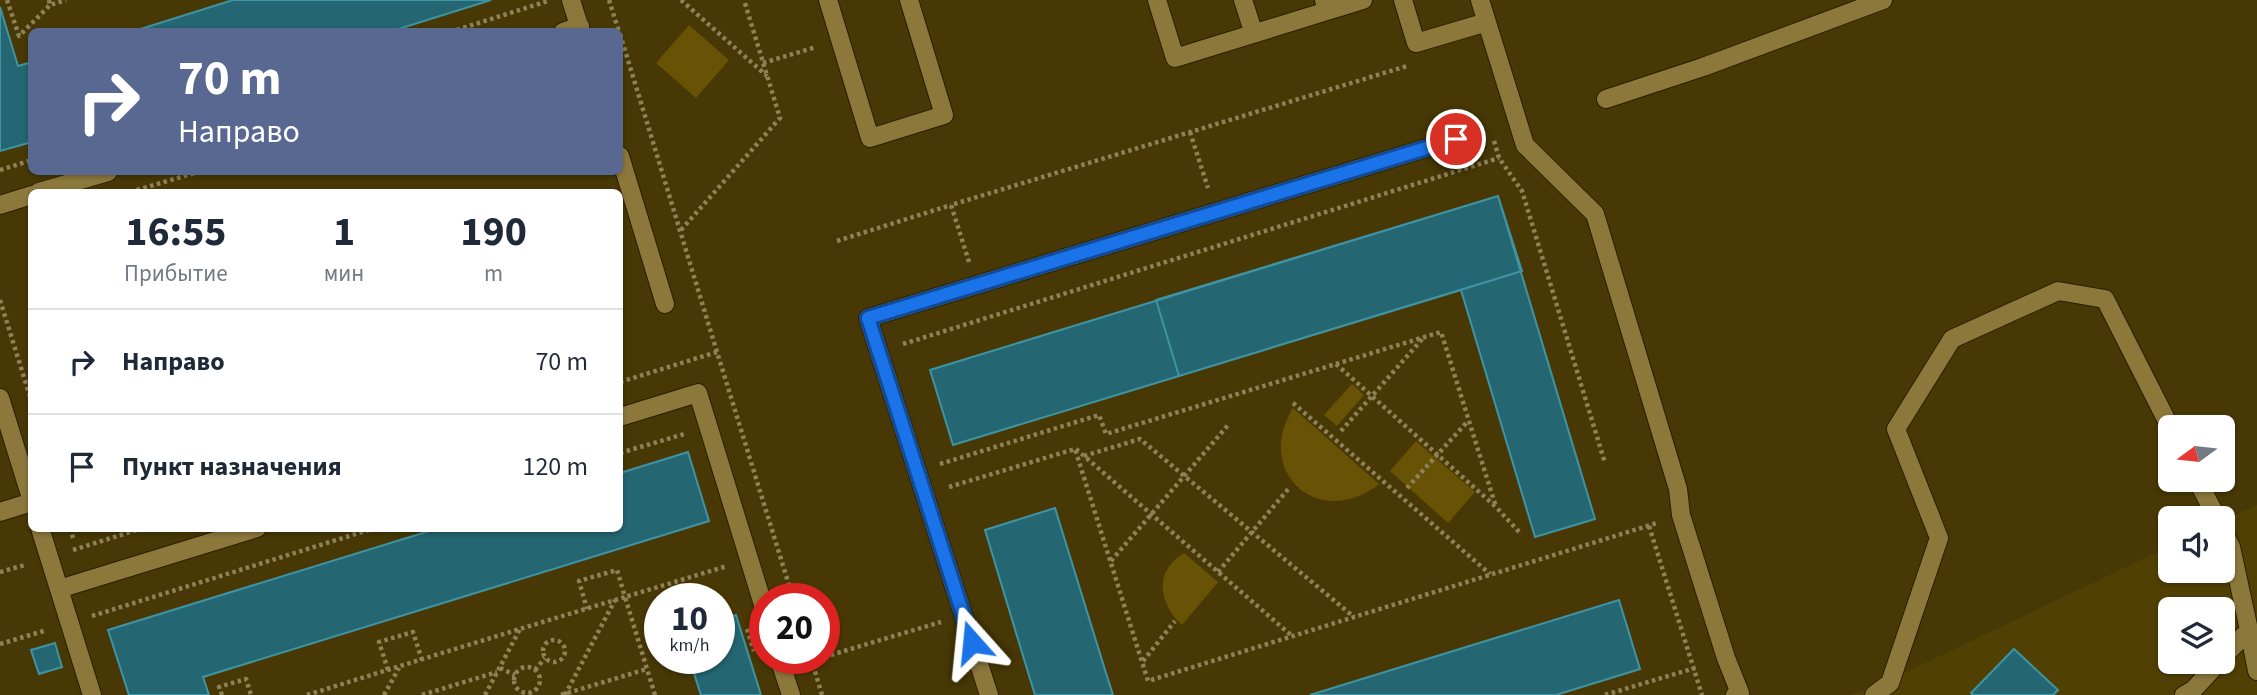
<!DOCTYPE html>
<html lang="ru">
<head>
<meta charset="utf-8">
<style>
	body { margin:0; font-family:"Source Sans 3",sans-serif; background:#f2f2f3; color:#1f2937; height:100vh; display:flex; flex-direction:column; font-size:26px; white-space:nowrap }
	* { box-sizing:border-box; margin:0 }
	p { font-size:23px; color:#747a83 }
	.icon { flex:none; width:38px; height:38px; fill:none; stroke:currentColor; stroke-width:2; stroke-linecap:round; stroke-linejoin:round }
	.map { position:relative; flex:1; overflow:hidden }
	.side { position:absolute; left:28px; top:189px; width:595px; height:343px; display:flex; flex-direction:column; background:#fff; border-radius:10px; box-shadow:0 2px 5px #0004 }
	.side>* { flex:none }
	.hud { position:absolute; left:28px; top:28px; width:595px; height:147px; border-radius:10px; box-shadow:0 2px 5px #0004; background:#586890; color:#fff; overflow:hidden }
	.needle { width:46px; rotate:255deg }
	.tools { position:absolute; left:2158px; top:415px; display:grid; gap:14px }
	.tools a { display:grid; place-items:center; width:77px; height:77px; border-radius:10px; background:#fff; box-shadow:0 2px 5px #0004; font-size:35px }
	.speed { position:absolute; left:644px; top:583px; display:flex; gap:14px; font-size:35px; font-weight:700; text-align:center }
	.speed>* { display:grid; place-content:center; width:91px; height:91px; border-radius:50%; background:#fff; box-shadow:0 2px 5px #0004; line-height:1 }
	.speed small { font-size:18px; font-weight:400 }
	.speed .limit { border:10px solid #d22; background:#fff; color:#111 }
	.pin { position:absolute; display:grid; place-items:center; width:60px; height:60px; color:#fff; margin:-30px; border:4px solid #fff; border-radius:50%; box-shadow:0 2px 7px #0007 }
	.me { position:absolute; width:77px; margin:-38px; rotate:342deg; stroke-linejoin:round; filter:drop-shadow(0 0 5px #0008) }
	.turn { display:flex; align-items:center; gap:24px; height:147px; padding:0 35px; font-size:32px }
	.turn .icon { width:91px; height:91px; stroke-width:2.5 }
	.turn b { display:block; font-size:49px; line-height:60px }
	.eta { display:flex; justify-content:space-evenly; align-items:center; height:119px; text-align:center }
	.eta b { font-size:42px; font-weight:700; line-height:49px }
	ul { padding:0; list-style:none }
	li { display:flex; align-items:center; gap:21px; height:105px; padding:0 35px; border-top:2px solid #e0e1e3 }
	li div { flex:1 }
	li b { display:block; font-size:26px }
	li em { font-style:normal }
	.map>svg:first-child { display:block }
	.built { fill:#514004; fill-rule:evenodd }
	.green { fill:#685205 }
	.building { fill:#246671; stroke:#3f94a3; stroke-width:2 }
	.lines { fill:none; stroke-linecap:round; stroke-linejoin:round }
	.lane-casing { stroke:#2a1f00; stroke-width:20 }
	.path { stroke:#8f8259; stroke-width:4.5; stroke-dasharray:3.5 3.5; stroke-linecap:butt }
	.lane { stroke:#8d783c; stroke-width:18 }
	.route-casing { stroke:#114b97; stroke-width:18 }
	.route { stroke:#1a73e8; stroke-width:12 }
</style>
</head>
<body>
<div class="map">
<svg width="2257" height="695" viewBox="0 0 2257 695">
	<rect width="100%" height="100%" fill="#473805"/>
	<path class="built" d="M2257,505V695H1850L1885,682L2170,546V570H2222L2223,521ZM2170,609H2222V662H2170Z"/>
	<path class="green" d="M689,25L729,60L696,98L656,63Z
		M1352,384L1364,395L1337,426L1324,415Z
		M1293,408L1379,484C1320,531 1253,473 1293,408Z
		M1416,441L1475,492L1448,523L1390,471Z
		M1184,553L1218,582L1182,625C1158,603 1154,571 1184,553Z"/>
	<path class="building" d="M233,0H491L389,32H131Z
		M0,7L18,66L32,62V142L0,151Z
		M1498,196L1522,271L1179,376L1156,300Z
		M1498,196L1595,519L1535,537L1461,290L953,445L930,370Z
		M688,452L709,521L203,677L209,695H129L108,630L439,528H620V473Z
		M1055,508L1106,673L1113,695H1035L1027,669L985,530Z
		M1619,600L1640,669L1556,695H1310Z
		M736,615L761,695H701L689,658H719V620Z
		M55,643L62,667L39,674L31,650Z
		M2014,649L2058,690L2053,695H1973L1971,693Z"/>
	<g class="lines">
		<defs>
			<path id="lane" d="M571,0L581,32
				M828,0L870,138L944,115L909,0
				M1157,0L1175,58L1327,11L1324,0
				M1243,0L1254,34
				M1403,0L1416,43L1487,22
				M1480,0L1525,145L1595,214L1678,489L1681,515L1726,658L1740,693L1735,695
				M1327,11L1363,0
				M563,32L580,26
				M1606,99L1703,67L1883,0
				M620,156L665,304
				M39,192L108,172
				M0,205L32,195
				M0,398L32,501
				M620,417L698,393L765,611
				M2197,480L2217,518
				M0,512L32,502
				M40,528L92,695
				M2222,529L2231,547L2249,630L2222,658
				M59,589L257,528
				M2249,630L2257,671
				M779,658L791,695
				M989,695L868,318L1456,139
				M1874,695L1890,683L1939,538L1896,429L1952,339L2058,291L2105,299L2170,427
				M2184,695L2193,690L2219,662"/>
		</defs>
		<use href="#lane" class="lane-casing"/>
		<path class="path" d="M7,0L19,36L50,5
			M49,0L50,5L66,0
			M609,0L619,32
			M681,0L767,76
			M450,32L548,1
			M620,34L717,352
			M763,63L816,47
			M1190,132L1208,188
			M1494,141L1499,158L1522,191L1605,463
			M0,170L32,160
			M130,192L198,172
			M681,230L780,118L744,0
			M837,241L951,205
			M969,262L951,205L1407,66
			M0,300L32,403
			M903,344L1499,158
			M1336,364L1496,507L1521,534
			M620,382L717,352L793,598
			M1293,403L1490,574
			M1341,431L1424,337
			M1076,449L1292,636
			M620,453L684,434
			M1084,456L1140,439L1354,617
			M940,464L1099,415L1106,434L1441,332L1496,507
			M949,487L1075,449L1148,681L1657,523
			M1407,488L1468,421
			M1649,526L1702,695
			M70,528L74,541
			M73,550L143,528
			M1111,561L1229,424
			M0,572L25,565
			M1218,572L1290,487
			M92,616L375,528
			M747,629L754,651
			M543 651a11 11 0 1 1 22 0a11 11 0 1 1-22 0Z
			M0,644L47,630
			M824,657L941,622
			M811,658L822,695
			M1143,661L1175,621
			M514 680a13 13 0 1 1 26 0a13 13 0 1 1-26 0Z
			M500,668L515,675
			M388,670L379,642L413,632L422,660
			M535,670L545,658
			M222,695L219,687L246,679L251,695
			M307,695C413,662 519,629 625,597L617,570L579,581L587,609
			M384,695L399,668
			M422,695L497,672
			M485,695L520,629
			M561,695L647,669
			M565,695L615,600
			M655,695L625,597L727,566
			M1605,695L1695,668"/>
		<use href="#lane" class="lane"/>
	</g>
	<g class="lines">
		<defs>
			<path id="route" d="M972,642L868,318L1456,139"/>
		</defs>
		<use href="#route" class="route-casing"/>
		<use href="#route" class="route"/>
	</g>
</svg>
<div class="tools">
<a><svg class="needle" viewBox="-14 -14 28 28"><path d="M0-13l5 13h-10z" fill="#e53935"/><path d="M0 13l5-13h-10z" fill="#747a83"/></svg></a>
<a><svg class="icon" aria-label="sound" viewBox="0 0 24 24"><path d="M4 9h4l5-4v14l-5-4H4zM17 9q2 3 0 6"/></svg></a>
<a><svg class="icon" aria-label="layers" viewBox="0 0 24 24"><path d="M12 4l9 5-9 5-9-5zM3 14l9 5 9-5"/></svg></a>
</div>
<div class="speed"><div>10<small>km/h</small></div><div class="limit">20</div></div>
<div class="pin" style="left:1456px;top:139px;background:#d93025"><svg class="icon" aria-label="arrive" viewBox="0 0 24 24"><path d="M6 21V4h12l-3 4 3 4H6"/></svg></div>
<svg class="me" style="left:972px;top:642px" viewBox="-20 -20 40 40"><path d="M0-17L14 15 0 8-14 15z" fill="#1a73e8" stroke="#fff" stroke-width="4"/></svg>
<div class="hud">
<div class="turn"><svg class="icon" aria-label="right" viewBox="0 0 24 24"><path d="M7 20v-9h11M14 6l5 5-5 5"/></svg><div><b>70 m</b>Направо</div></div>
</div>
<section class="side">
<div class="eta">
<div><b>16:55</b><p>Прибытие</p></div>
<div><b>1</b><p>мин</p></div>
<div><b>190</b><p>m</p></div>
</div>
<ul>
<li><svg class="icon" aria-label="right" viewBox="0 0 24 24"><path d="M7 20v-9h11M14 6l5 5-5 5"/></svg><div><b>Направо</b></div><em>70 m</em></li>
<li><svg class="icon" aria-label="arrive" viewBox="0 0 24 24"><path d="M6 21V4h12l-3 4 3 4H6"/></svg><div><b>Пункт назначения</b></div><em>120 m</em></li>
</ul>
</section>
</div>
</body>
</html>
